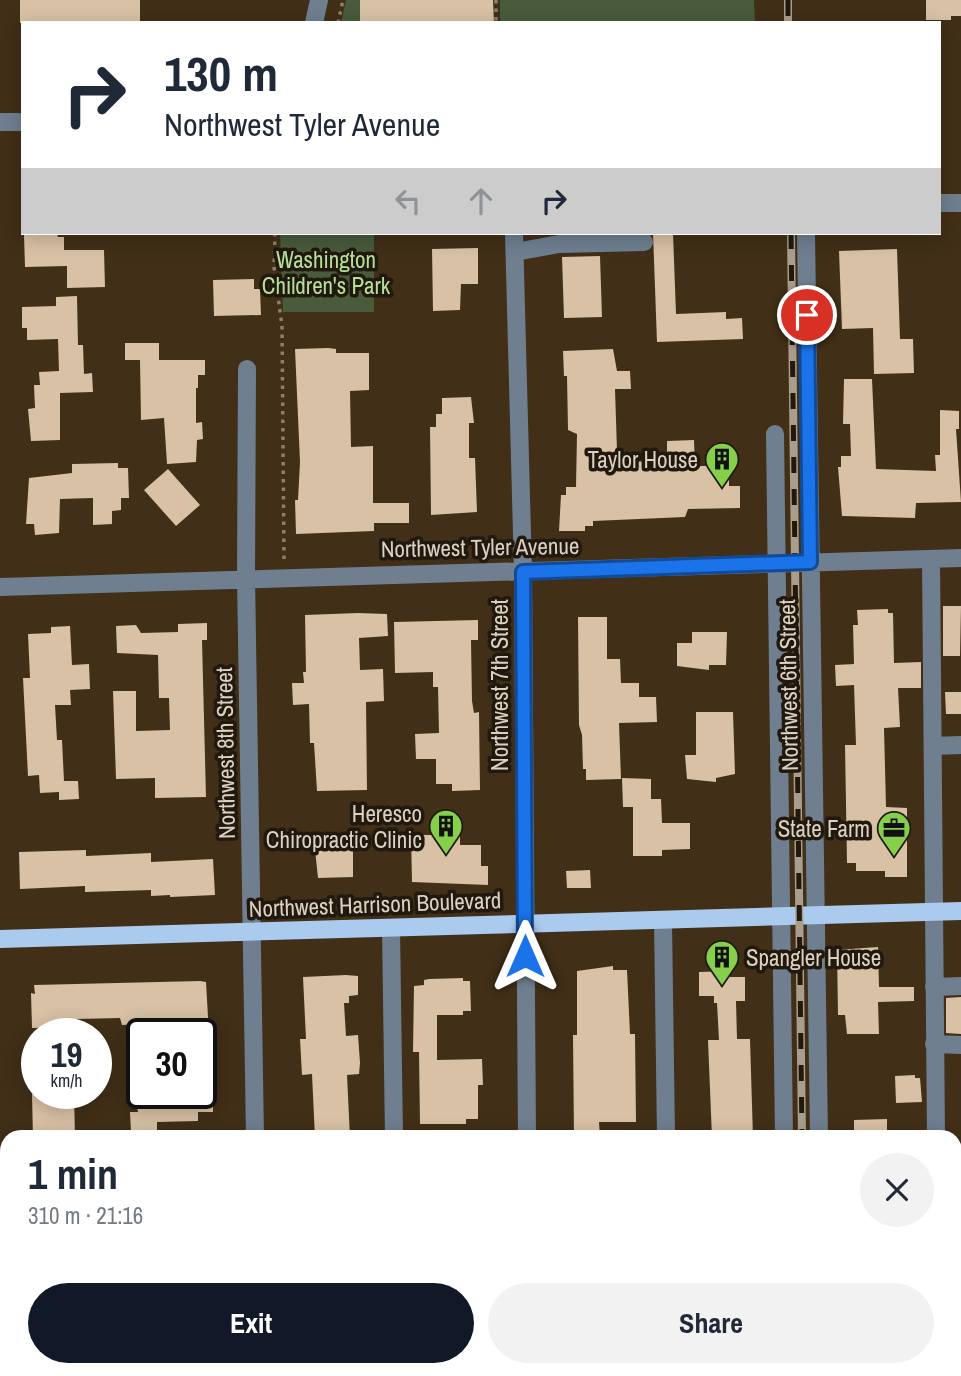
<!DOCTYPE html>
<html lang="en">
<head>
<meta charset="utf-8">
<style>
	body { margin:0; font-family:"Archivo Narrow",sans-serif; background:#f2f2f3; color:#1f2937; height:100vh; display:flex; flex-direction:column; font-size:26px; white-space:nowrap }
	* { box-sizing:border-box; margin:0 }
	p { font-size:23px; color:#747a83 }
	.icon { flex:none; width:38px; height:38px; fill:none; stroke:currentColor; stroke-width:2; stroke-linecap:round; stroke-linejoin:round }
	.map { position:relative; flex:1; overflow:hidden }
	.drawer { position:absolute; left:0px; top:1130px; width:962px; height:247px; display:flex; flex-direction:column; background:#fff; border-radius:21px 21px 0 0; box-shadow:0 4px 18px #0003 }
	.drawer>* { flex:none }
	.top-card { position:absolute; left:21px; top:21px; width:920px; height:214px; border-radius:0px; box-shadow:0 4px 18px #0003; background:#fff; color:#1f2937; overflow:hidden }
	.speed { position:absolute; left:21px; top:1018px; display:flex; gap:14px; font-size:35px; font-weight:700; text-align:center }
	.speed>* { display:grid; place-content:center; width:91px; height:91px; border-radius:50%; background:#fff; box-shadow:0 4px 18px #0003; line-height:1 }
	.speed small { font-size:18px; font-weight:400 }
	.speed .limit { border:4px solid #111; border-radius:10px; background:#fff; color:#111 }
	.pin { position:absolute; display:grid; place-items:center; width:60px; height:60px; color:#fff; margin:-30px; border:4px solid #fff; border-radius:50%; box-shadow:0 2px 7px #0007 }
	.me { position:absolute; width:77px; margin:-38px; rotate:0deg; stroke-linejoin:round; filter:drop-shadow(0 0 5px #0008) }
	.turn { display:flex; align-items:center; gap:24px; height:147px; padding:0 28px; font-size:32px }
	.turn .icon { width:91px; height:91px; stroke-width:2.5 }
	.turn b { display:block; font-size:49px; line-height:60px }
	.lanes { display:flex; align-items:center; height:66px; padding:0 28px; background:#0003; justify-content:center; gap:35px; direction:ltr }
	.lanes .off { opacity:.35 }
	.round { display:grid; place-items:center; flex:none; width:74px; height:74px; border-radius:37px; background:#f2f2f3 }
	.head { display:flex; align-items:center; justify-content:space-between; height:119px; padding:0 28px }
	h1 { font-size:42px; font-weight:800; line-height:52px }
	.cta { display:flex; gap:14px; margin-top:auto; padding:14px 28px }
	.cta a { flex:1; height:80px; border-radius:42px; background:#111827; color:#fff; font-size:28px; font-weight:800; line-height:80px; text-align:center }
	.cta a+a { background:#f2f2f3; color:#1f2937 }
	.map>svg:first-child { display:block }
	.green { fill:#495b3b }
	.building { fill:#d8c1a5 }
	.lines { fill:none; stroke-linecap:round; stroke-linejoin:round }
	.path { stroke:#8e7f6c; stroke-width:3.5; stroke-dasharray:3.5 5; stroke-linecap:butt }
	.minor { stroke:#6f7f90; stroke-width:18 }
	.major { stroke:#aacaee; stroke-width:18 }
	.rail-casing { stroke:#aa9d8c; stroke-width:8 }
	.rail { stroke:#21190e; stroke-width:5; stroke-dasharray:16; stroke-linecap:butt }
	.route-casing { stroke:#114b97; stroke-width:18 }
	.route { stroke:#1a73e8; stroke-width:12 }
	.labels { text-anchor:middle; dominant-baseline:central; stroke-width:7; stroke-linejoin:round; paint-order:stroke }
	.park-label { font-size:23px; fill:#b6df99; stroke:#21190e }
	.poi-label { font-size:23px; fill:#dbd0c2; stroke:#21190e; text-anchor:end }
	.street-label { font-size:23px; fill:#dbd0c2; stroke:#21190e }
</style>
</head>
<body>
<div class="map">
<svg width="961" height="1376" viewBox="0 0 961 1376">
	<rect width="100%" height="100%" fill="#412f17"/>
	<path class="green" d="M346,0H360V23H341Z
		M500,0H754L755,23H500Z
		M280,233H374V312H283Z"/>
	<path class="building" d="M20,0H140V23H20Z
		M360,0H493L494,23H360Z
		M926,0H961V16H951V20H926Z
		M653,233H673L676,314L726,312V319L742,318L743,339L657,342Z
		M57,234L58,237H64V250H104L105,287L67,288V266L25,267L24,235Z
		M478,248V284H461L460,310L433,311L432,249Z
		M897,249L900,339H913L914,373L874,374L873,328L842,329L839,251Z
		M600,256L602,317L564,318L562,257Z
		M254,279V289H260L261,315L214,316L213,280Z
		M77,296L78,345H83L84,374L92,373L93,392L60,393V440L31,441L28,409L35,408L34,385H40L39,372L59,371L58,339L27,340V328H22V307L56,306V297Z
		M125,343H159V360H205V375H198V388H196V423L202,422L203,439L197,440L196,462L167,464L164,418L141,420L140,360H125Z
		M328,348L336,349V353H369V390L350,391L351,447L373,446V503H409V523H374V531L296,534L295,500H298L300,462L295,349Z
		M613,349L617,371H630L631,389H615L617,451H621V462L667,461V441L694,440L695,466H716V475H729V486H740V508L688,509L685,517L593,521V526H585V531H559L561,495H566V487H576L577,434L568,430L567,376H564L563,351Z
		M844,379H872L876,469L936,471L935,455H940V410L959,411V429H956L961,502L916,503L915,518L842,516L838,467H841V456H851L850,424H843Z
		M471,397L474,423H469V458H475L477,512L431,515L430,427H436V414H442V398Z
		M118,463V468H128L129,498H121V510L112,511V524L93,525V498L60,499L59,533L35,535L34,524H26L29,478L72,473V464Z
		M168,469L200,505L176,526L144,490Z
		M943,606H961L960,656H943Z
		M888,609V613H893L894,663L921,662V688H898L900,727L884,728L886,807L907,808V877H885V871H856V863H847L845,745H856L854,685L836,686L835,665L854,664L853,625H858L857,610Z
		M358,613L387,614L388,636L359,638L360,670L383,669L384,701L366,702L367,790L317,791L314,743H310L309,704L293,705L292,683H304L303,672H306L305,615Z
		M578,617H607V659H620L621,683H639V697H656L657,722L619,723L621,779L586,780V769H583L582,735L579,725Z
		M478,620V640H471L472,701L474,713L479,712L480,790L452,791V784H436V759H416L415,734L439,733L438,687H433V672L395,673L394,622Z
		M207,623V640H202L206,797L155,798V778L116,779L113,691H136V731L170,730L169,698H159L158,655L117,653L116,626L136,625L141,633L178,632V624Z
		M70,626L72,665L89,664L90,689L70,690L71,705H55L57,740H62L64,781H78L79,799L59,800V792L40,793L39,775L28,776L23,678H30L28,634L51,633V627Z
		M692,632H727L726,665H709V670L677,666V643H692Z
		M945,692H961V714H946Z
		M696,712H733L735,774L716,778V782L687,779L685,755H696Z
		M622,778L651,779V799H661L662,823H690V849L662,850V856H633V807H623Z
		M411,835H460V845H481V866H488V885L412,882Z
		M353,838V877L318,878L314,840Z
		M86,850V856L151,853V862L213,859L215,895L170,897V895L151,896V890L85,892V886L20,889L19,852Z
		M590,870L591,888H567L566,871Z
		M878,947L879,987H914V1001L878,1002L879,1034H847L845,1015H838L837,950Z
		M613,966V970H627L630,1034H635L636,1122H599L600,1138H574L573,1035H577V971Z
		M730,971V977H745V1001H736L737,1039H750L753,1138H712L708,1040H719L717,1003H714V996H699V972Z
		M346,975L358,976V995L349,996V1003H344L346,1036L358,1035L360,1063L359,1074L347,1075L350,1138H315L312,1074L302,1075L300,1039H306L303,977Z
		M463,978V981H470L471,1011H463V1015H437V1060L482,1059L483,1085H478V1119H466V1124H420L419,1052H413L414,986L424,985V980L429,979Z
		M200,981L206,982L209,1034H175V1022L122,1025L120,1018L77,1019V1027L32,1028L31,993L35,994L34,985Z
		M961,997V1034L946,1033V998Z
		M915,1075V1078H920L922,1102L896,1103L895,1076Z
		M32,1094H74L75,1138H33Z
		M147,1094H213V1112H198V1121L157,1122V1132H131L130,1112H138L137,1107L147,1106Z
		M887,1119V1138H854V1120Z"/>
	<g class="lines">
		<path class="path" d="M496,0V23
			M338,23L343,0
			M275,233L274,267L282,326L284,559"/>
		<path class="minor" d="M314,23L319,0
			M0,122H23
			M940,203H961
			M514,233L523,572L527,1138
			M806,233L819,1138
			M515,252L559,244L644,242
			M247,369L246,577L255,1138
			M775,434L784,1138
			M931,559L936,1138
			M0,587L961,558
			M933,746L961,745
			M663,920L666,1138
			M391,928L394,1138
			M934,987L961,986
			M934,1044L961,1045
			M259,1370V1376
			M530,1370V1376
			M787,1370V1376
			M822,1370V1376
			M668,1376V1370
			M941,1376V1370"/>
		<path class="major" d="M0,939L961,911
			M956,1259H961
			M0,1291H7"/>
		<defs>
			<path id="rail" d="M788,0V23
				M791,233L802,1138
				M804,1370V1376"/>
		</defs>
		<use href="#rail" class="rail-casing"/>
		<use href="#rail" class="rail"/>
	</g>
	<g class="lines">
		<defs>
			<path id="route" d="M525,956L523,572L810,562L807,315"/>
		</defs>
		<use href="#route" class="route-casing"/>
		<use href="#route" class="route"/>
	</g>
	<defs>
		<symbol id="building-pin" viewBox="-11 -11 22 30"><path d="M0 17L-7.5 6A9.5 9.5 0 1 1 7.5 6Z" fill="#86cf4b" stroke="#21190e"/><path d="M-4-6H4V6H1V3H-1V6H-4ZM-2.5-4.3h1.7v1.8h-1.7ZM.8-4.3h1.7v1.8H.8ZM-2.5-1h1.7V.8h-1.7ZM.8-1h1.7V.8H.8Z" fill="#111"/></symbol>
		<symbol id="office-pin" viewBox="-11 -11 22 30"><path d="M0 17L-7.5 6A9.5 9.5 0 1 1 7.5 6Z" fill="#86cf4b" stroke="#21190e"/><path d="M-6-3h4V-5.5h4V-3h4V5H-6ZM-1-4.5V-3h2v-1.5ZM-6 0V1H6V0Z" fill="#111"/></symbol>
	</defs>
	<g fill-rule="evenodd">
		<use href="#building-pin" x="703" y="440" width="38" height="52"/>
		<use href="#building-pin" x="427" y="807" width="38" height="52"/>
		<use href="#office-pin" x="875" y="809" width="38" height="52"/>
		<use href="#building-pin" x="703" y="938" width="38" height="52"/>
	</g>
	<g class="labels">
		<g class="park-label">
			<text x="326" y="259">Washington<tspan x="326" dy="26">Children's Park</tspan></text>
		</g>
		<g class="poi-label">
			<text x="698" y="459">Taylor House</text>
			<text x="422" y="813">Heresco<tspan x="422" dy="26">Chiropractic Clinic</tspan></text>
			<text x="870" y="828">State Farm</text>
			<text x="746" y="957" text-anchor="start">Spangler House</text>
		</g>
		<g class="street-label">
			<text transform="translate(480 547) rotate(-1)">Northwest Tyler Avenue</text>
			<text transform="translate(499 685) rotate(-90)">Northwest 7th Street</text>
			<text transform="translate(788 685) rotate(-91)">Northwest 6th Street</text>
			<text transform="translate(225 753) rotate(-91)">Northwest 8th Street</text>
			<text transform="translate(375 904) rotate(-2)">Northwest Harrison Boulevard</text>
		</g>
	</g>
</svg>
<div class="speed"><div>19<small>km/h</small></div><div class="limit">30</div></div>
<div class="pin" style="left:807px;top:315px;background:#d93025"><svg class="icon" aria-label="arrive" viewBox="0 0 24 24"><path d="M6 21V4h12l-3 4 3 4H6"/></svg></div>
<svg class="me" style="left:525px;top:956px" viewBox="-20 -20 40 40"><path d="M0-17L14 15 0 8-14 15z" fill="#1a73e8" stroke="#fff" stroke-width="4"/></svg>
<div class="top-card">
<div class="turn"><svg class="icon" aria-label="right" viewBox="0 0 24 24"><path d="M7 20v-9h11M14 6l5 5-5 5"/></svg><div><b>130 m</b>Northwest Tyler Avenue</div></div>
<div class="lanes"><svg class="icon off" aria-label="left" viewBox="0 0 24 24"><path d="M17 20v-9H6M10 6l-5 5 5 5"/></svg><svg class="icon off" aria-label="ahead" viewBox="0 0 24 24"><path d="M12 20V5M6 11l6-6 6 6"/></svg><svg class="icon" aria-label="right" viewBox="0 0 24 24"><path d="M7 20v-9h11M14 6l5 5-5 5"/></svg></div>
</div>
<section class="drawer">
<div class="head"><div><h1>1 min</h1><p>310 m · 21:16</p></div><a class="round"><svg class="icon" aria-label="close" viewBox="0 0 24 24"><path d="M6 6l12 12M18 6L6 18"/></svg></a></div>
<div class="cta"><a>Exit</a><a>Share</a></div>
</section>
</div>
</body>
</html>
